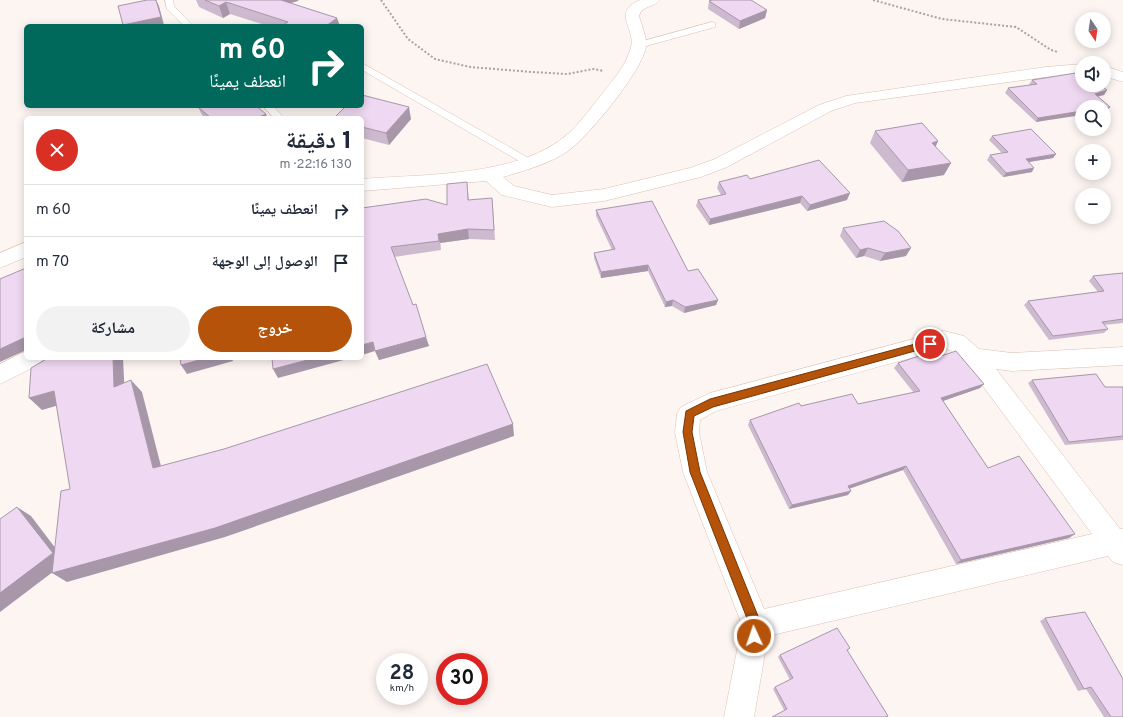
<!DOCTYPE html>
<html lang="ar">
<head>
<meta charset="utf-8">
<style>
	body { margin:0; font-family:Overpass,"Noto Naskh Arabic",sans-serif; background:#f2f2f3; color:#1f2937; direction:rtl; height:100vh; display:flex; flex-direction:column; font-size:15px; white-space:nowrap }
	* { box-sizing:border-box; margin:0 }
	p { font-size:13px; color:#747a83 }
	.icon { flex:none; width:22px; height:22px; fill:none; stroke:currentColor; stroke-width:2; stroke-linecap:round; stroke-linejoin:round }
	.map { position:relative; flex:1; overflow:hidden; direction:ltr }
	.panel { position:absolute; left:24px; top:116px; width:340px; height:244px; display:flex; flex-direction:column; background:#fff; border-radius:6px; box-shadow:0 2px 10px #0003; direction:rtl }
	.panel>* { flex:none }
	.hud { position:absolute; left:24px; top:24px; width:340px; height:84px; border-radius:6px; box-shadow:0 2px 10px #0003; direction:rtl; background:#00695c; color:#fff; overflow:hidden }
	.needle { width:26px; rotate:167deg }
	.tools { position:absolute; left:1075px; top:12px; display:grid; gap:8px }
	.tools a { display:grid; place-items:center; width:36px; height:36px; border-radius:50%; background:#fff; box-shadow:0 2px 10px #0003; font-size:20px }
	.speed { position:absolute; left:376px; top:653px; display:flex; gap:8px; font-size:20px; font-weight:700; text-align:center }
	.speed>* { display:grid; place-content:center; width:52px; height:52px; border-radius:50%; background:#fff; box-shadow:0 2px 10px #0003; line-height:1 }
	.speed small { font-size:10px; font-weight:400 }
	.speed .limit { border:6px solid #d22; background:#fff; color:#111 }
	.pin { position:absolute; display:grid; place-items:center; width:34px; height:34px; color:#fff; margin:-17px; border:2px solid #fff; border-radius:50%; box-shadow:0 1px 4px #0007 }
	.me { position:absolute; width:44px; margin:-22px; rotate:357deg; stroke-linejoin:round; filter:drop-shadow(0 0 3px #0008) }
	.turn { display:flex; align-items:center; gap:14px; height:84px; padding:0 12px; font-size:18px }
	.turn .icon { width:52px; height:52px; stroke-width:2.5 }
	.turn b { display:block; font-size:28px; line-height:34px }
	.round { display:grid; place-items:center; flex:none; width:42px; height:42px; border-radius:21px; background:#f2f2f3 }
	.headline { display:flex; align-items:center; justify-content:space-between; height:68px; padding:0 12px }
	h1 { font-size:24px; font-weight:800; line-height:30px }
	.action { display:flex; gap:8px; margin-top:auto; padding:8px 12px }
	.action a { flex:1; height:46px; border-radius:24px; background:#b45309; color:#fff; font-size:16px; font-weight:800; line-height:46px; text-align:center }
	.action a+a { background:#f2f2f3; color:#1f2937 }
	ul { padding:0; list-style:none }
	li { display:flex; align-items:center; gap:12px; height:52px; padding:0 12px; border-top:1px solid #e0e1e3 }
	li div { flex:1 }
	li b { display:block; font-size:15px }
	li em { font-style:normal }
	.map>svg:first-child { display:block }
	.lines { fill:none; stroke-linecap:round; stroke-linejoin:round }
	.lane-casing { stroke:#debfaf; stroke-width:1 }
	.street-casing { stroke:#debfaf; stroke-width:1 }
	.path { stroke:#aca39f; stroke-width:2; stroke-dasharray:2 2; stroke-linecap:butt }
	.lane { fill:#fff; fill-rule:evenodd }
	.street { fill:#fff; fill-rule:evenodd }
	.wall { fill:#cebacf }
	.shaded-wall { fill:#a797a9 }
	.building { fill:#efd8f1; stroke:#a797a9 }
	.route { fill:#b45309; stroke:#753606 }
</style>
</head>
<body>
<div class="map">
<svg width="1123" height="717" viewBox="0 0 1123 717">
	<rect width="100%" height="100%" fill="#fcf5f2"/>
	<g class="lines">
		<defs>
			<path id="lane" d="M165,0H173L174,6L193,26H184L167,9Z
				M712,22L715,23V27L639,48L635,45L636,43Z
				M362,63L534,161L535,163L534,165H526L362,70Z
				M263,106H273L284,118H274Z"/>
			<path id="street" d="M640,0H660C654,8 642,5 639,16C641,24 647,37 646,46C644,69 588,137 568,151C549,164 526,170 503,177L514,186L552,195L604,189L690,168L715,159L819,105L846,96L1046,67L1082,64V74L1046,77L855,103L831,111L727,167L701,177L604,201L552,207L502,195L486,181L362,191V179C425,174 521,177 569,133C580,123 589,110 599,98C611,82 626,67 631,47C636,29 611,12 640,0Z
				M1104,66L1123,72V82L1104,76Z
				M26,242V257L0,268V253Z
				M944,331L964,336L979,349L1012,353L1123,347V365L1012,371L996,369L1120,529H1123V565L1113,562L1108,556L768,636L754,717H724L742,625L683,472L675,432L677,414L681,407L710,393ZM944,349L950,350L966,363L1092,534L764,609L707,472L699,432L700,420L716,411Z
				M26,351V358H43L40,364L0,384V364Z"/>
		</defs>
		<use href="#lane" class="lane-casing"/>
		<use href="#street" class="street-casing"/>
		<path class="path" d="M381,0L408,39L435,59L470,67L532,72L567,74L593,69L604,71
			M873,0L942,19L1016,27L1051,50L1058,52"/>
		<use href="#lane" class="lane"/>
		<use href="#street" class="street"/>
	</g>
	<path class="wall" d="M196,0H300L290,3L340,26H268L230,14L223,18L199,7Z
		M709,1L767,10L765,18L739,29L708,9Z
		M1032,80L1104,95L1098,96L1107,111L1104,112V107L1036,122L1005,93L1008,88L1030,85H1029Z
		M198,107L266,114L267,118H205L202,115Z
		M362,118L411,119L389,145L362,138Z
		M875,131L938,141L936,146L944,175L902,182L870,143Z
		M992,136L1056,154L1053,158L1029,162L1032,172L1003,177L987,160L990,155L1002,153L989,140Z
		M750,179L847,200L807,211L800,203L709,225L696,206L698,200L721,195L717,188L719,182Z
		M468,192L469,200L493,208L495,240L469,239L440,243L441,250L394,257L429,346L379,360L375,351L362,208L447,205Z
		M596,210L688,271L718,300L716,305L684,313L672,306L665,307L648,271L601,278L594,258V253L612,250L596,216Z
		M843,228L906,256L880,261L864,256L856,258L840,236Z
		M1123,273V323L1104,325L1108,329L1104,333L1049,340L1024,305L1028,301L1098,292L1089,281L1093,276Z
		M938,357L980,388L943,401L988,468L1069,538L956,564L903,470L849,489L848,495L789,509L748,425L750,420L801,406L858,404L914,393L894,368L898,363Z
		M1032,380L1105,387H1123V440L1065,445L1028,383Z
		M1045,618L1123,717H1104L1086,689L1078,691L1040,621Z
		M850,648L847,650L888,716L784,710L773,689L775,687L790,680L778,657L780,655Z"/>
	<path class="shaded-wall" d="M156,0L159,6L164,25L162,26H123V25Z
		M270,0H298V1L273,8Z
		M226,2L230,14L223,18L219,6Z
		M767,10L765,18L739,29L740,21Z
		M337,18L340,26H326Z
		M1107,90L1104,95L1092,98L1095,94Z
		M409,107L411,119L389,145L386,133Z
		M1110,107L1107,111L1104,112V108Z
		M1082,111V115L1036,122L1038,118Z
		M266,114L267,118H257Z
		M938,141L932,154V143Z
		M1056,154L1053,158L1023,163L1026,159Z
		M951,163L944,175L902,182L908,170Z
		M1034,168L1032,172L1003,177L1006,173Z
		M850,193L847,200L807,211L810,205Z
		M802,196L800,203L709,225L710,219Z
		M468,229L469,239L440,243L441,250L438,234Z
		M868,248L864,256L856,258L860,250Z
		M911,248L906,256L880,261L885,253Z
		M648,265V271L601,278V272Z
		M673,300L672,306L665,307L666,302Z
		M718,300L716,305L684,313L685,307Z
		M26,337V350L0,362V349Z
		M426,337L429,346L379,360L375,351L362,355V345L373,342Z
		M113,358H123L125,399L114,387Z
		M206,358H232L233,361L187,374L181,365Z
		M315,358H351L278,378L273,369Z
		M131,380L142,392L164,478L153,468Z
		M984,384L980,388L937,403L941,398Z
		M54,391L66,403L42,410L29,398Z
		M513,424L514,436L225,537L67,582L52,573Z
		M906,466L903,470L845,490L848,486Z
		M851,491L848,495L789,509L792,505Z
		M17,507L31,516L66,562L0,612V593Z
		M1075,534L1069,538L956,564L961,560Z"/>
	<path class="building" d="M147,0H156L161,17L123,25L118,6Z
		M205,0H281L337,18L326,26H281L288,22L226,2L219,6Z
		M712,0H751L767,10L740,21L709,1Z
		M1082,72V85H1100L1107,90L1095,94L1110,107L1104,108V107H1082V111L1038,118L1008,88L1037,84L1032,80Z
		M362,95L409,107L386,133L362,127V118H334L346,106H362Z
		M200,106H256L266,114L257,118H211L198,107Z
		M922,123L938,141L932,143L951,163L908,170L875,131Z
		M1031,129L1056,154L1026,159L1034,168L1006,173L990,155L1008,152L992,136Z
		M819,160L850,193L810,205L802,196L710,219L698,200L726,194L719,182L747,175L750,179Z
		M467,182L468,200L492,198L494,230L468,229L438,234L439,241L391,247L413,305L416,304L426,337L375,351L373,342L362,345V208L426,199L447,205V184Z
		M652,201L688,271L698,269L718,300L685,307L673,300L666,302L648,265L601,272L594,253L615,249L596,210Z
		M884,221L898,231L911,248L885,253L868,248L860,250L843,228Z
		M26,268V337L0,349V279Z
		M1123,273V319L1102,322L1108,329L1053,336L1028,301L1104,291L1093,276Z
		M934,351L938,357L956,351L984,384L941,398L988,468L1019,456L1075,534L961,560L906,466L848,486L851,491L792,505L750,420L799,403L801,406L852,394L858,404L920,391L898,363Z
		M48,358H113L114,387L131,380L153,468L224,449L487,364L513,424L215,528L52,573L61,491L70,489L54,391L29,398L31,368Z
		M180,358H206L181,365Z
		M272,358H315L273,369Z
		M1096,374L1105,387H1123V436L1069,442L1032,380Z
		M17,507L53,553L0,593V519Z
		M1085,612L1123,679V717H1111L1091,687L1084,689L1045,618Z
		M837,628L850,648L847,650L888,716L885,717H772L787,709L775,687L793,678L780,655Z"/>
	<path class="route" d="M930,340L934,344L933,346L713,407L694,416L692,432L700,472L762,626L758,641L754,642L750,641L748,636L750,626L690,472L683,432L686,411L710,399Z"/>
</svg>
<div class="tools">
<a><svg class="needle" viewBox="-14 -14 28 28"><path d="M0-13l5 13h-10z" fill="#e53935"/><path d="M0 13l5-13h-10z" fill="#747a83"/></svg></a>
<a><svg class="icon" aria-label="sound" viewBox="0 0 24 24"><path d="M4 9h4l5-4v14l-5-4H4zM17 9q2 3 0 6"/></svg></a>
<a><svg class="icon" aria-label="search" viewBox="0 0 24 24"><circle cx="10" cy="10" r="6"/><path d="M15 15l6 6"/></svg></a>
<a>+</a>
<a>−</a>
</div>
<div class="speed"><div>28<small>km/h</small></div><div class="limit">30</div></div>
<div class="pin" style="left:930px;top:344px;background:#d93025"><svg class="icon" aria-label="arrive" viewBox="0 0 24 24"><path d="M6 21V4h12l-3 4 3 4H6"/></svg></div>
<svg class="me" style="left:754px;top:636px" viewBox="-20 -20 40 40"><circle r="17" fill="#b45309" stroke="#fff" stroke-width="3"/><path d="M0-11L8 9 0 5-8 9z" fill="#fff"/></svg>
<div class="hud">
<div class="turn"><svg class="icon" aria-label="right" viewBox="0 0 24 24"><path d="M7 20v-9h11M14 6l5 5-5 5"/></svg><div><b>60 m</b>انعطف يمينًا</div></div>
</div>
<section class="panel">
<div class="headline"><div><h1>1 دقيقة</h1><p>130 m · 22:16</p></div><a class="round" style="background:#d93025;color:#fff"><svg class="icon" aria-label="close" viewBox="0 0 24 24"><path d="M6 6l12 12M18 6L6 18"/></svg></a></div>
<ul>
<li><svg class="icon" aria-label="right" viewBox="0 0 24 24"><path d="M7 20v-9h11M14 6l5 5-5 5"/></svg><div><b>انعطف يمينًا</b></div><em>60 m</em></li>
<li><svg class="icon" aria-label="arrive" viewBox="0 0 24 24"><path d="M6 21V4h12l-3 4 3 4H6"/></svg><div><b>الوصول إلى الوجهة</b></div><em>70 m</em></li>
</ul>
<div class="action"><a>خروج</a><a>مشاركة</a></div>
</section>
</div>
</body>
</html>
